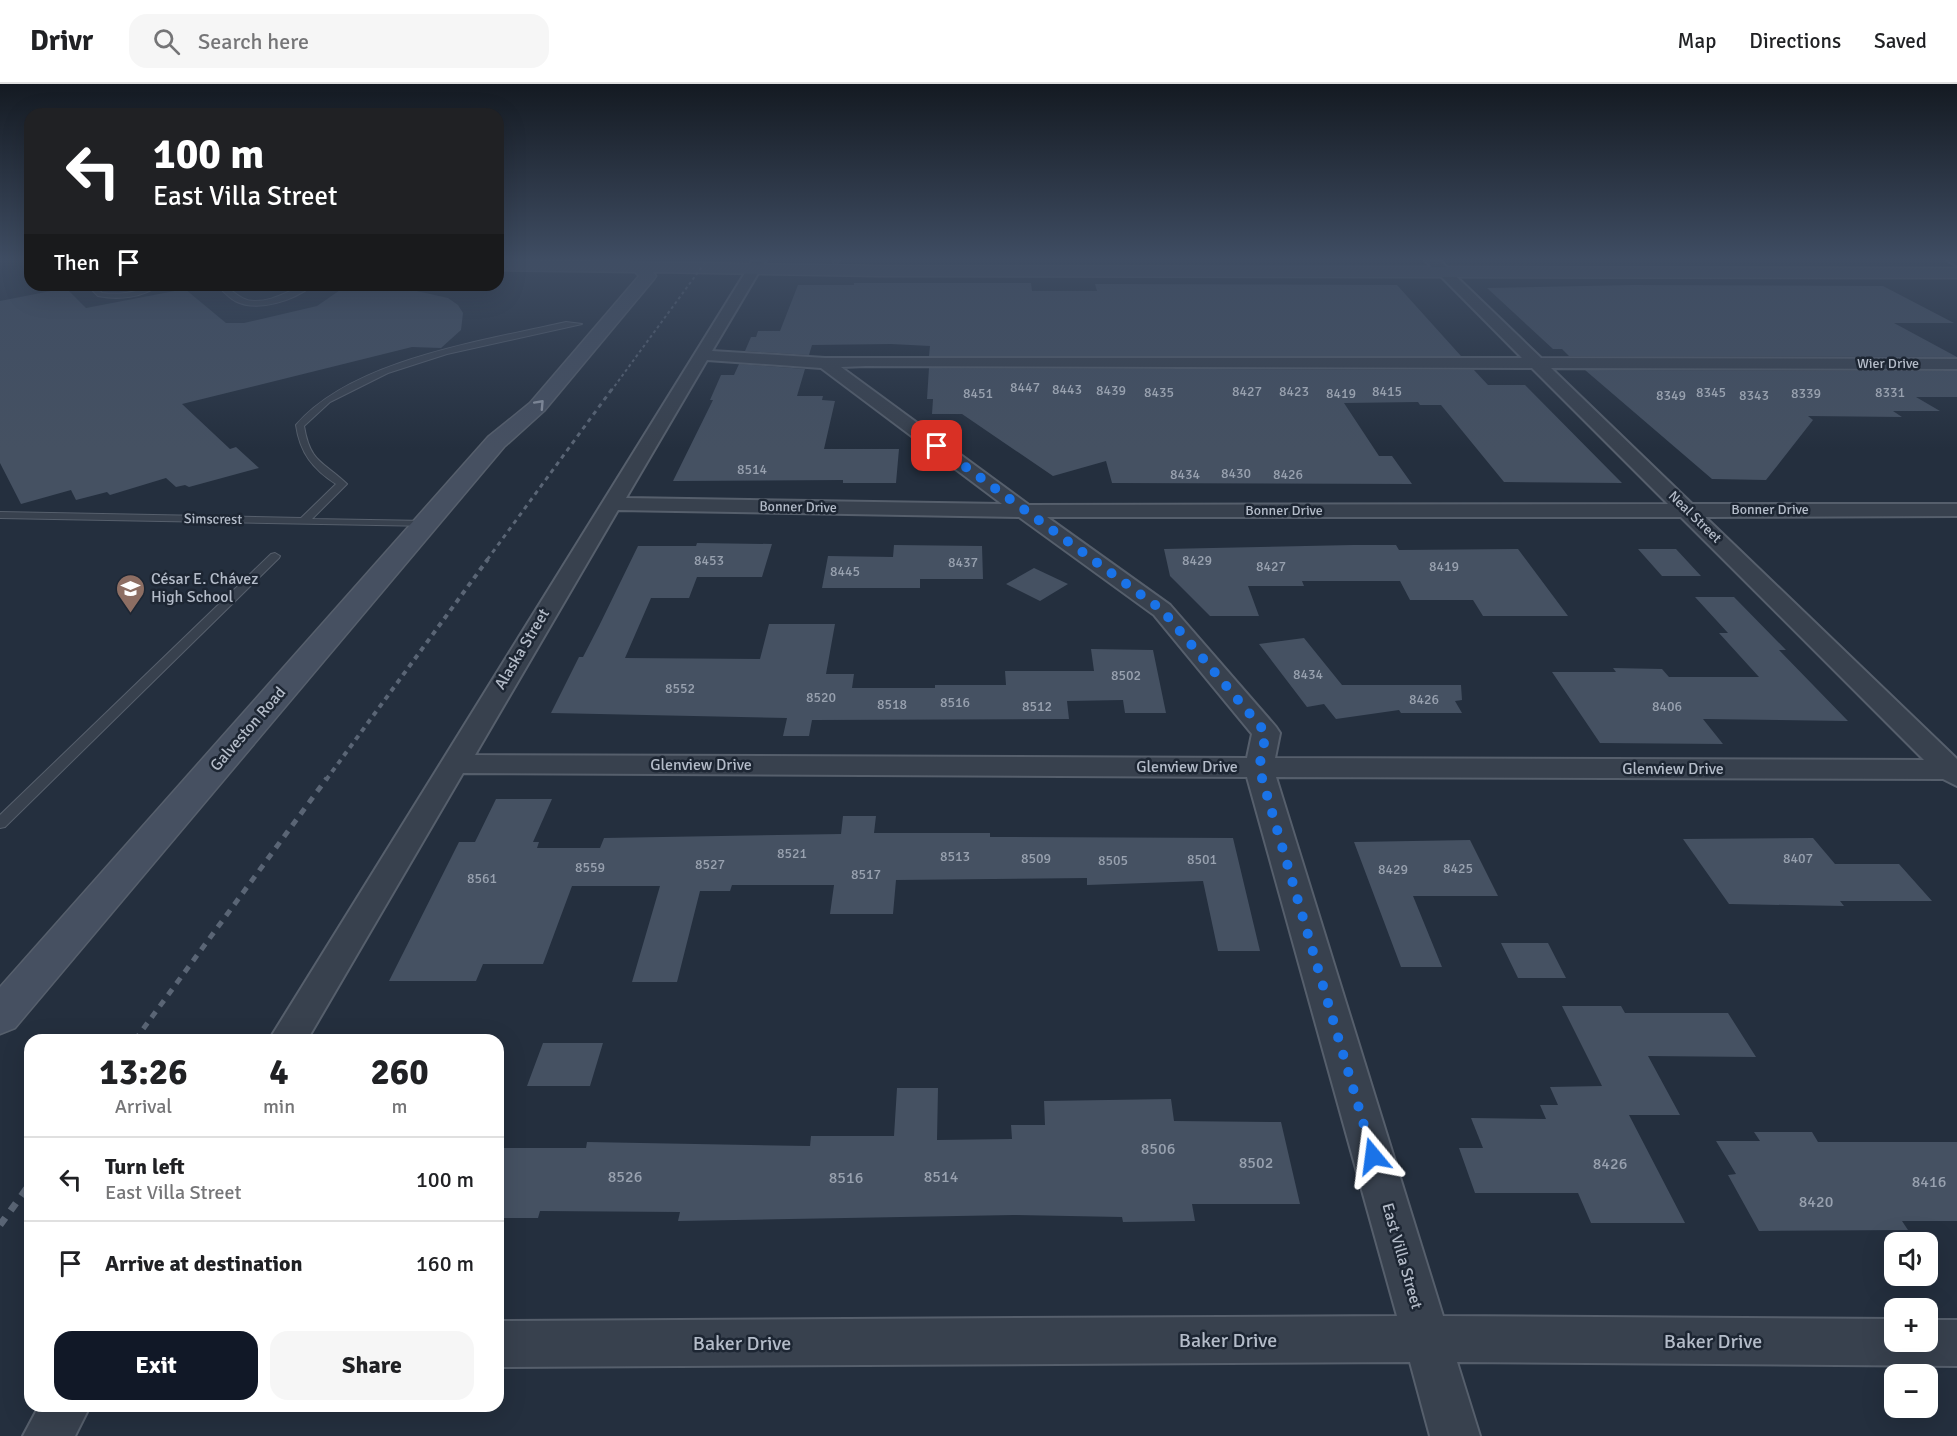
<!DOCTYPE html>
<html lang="en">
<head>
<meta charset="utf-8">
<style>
	body { margin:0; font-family:Signika,sans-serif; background:#f6f6f6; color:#202124; height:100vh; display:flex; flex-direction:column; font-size:22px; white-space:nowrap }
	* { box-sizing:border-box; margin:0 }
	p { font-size:20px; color:#757577 }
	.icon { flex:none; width:33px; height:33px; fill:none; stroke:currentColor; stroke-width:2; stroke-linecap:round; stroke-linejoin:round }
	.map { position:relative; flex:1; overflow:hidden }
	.details { position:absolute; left:24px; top:950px; width:480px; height:378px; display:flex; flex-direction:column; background:#fff; border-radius:18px; box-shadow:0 6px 24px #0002 }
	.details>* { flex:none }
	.guide { position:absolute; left:24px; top:24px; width:480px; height:183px; border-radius:18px; box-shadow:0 6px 24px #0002; background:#202124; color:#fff; overflow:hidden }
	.tools { position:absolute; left:1884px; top:1148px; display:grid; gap:12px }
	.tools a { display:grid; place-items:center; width:54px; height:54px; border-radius:12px; background:#fff; box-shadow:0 6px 24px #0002; font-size:30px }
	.pin { position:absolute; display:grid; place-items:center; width:51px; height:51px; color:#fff; margin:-26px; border-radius:12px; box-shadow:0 3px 9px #0006 }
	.me { position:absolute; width:66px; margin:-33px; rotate:344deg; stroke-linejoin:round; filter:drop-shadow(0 0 4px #0008) }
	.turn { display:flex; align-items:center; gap:21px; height:126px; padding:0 30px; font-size:27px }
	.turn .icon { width:78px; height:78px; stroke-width:2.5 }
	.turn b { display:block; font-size:42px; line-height:51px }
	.then { display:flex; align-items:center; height:57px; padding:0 30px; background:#0003; gap:12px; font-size:22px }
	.eta { display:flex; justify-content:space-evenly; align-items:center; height:102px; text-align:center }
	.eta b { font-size:36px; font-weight:700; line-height:42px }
	.cta { display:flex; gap:12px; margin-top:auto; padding:12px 30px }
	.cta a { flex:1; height:69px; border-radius:18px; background:#111827; color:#fff; font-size:24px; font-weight:700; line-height:69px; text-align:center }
	.cta a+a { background:#f6f6f6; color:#202124 }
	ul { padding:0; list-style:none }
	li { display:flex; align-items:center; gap:18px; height:84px; padding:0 30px; border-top:2px solid #e0e0e0 }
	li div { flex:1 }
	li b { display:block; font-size:22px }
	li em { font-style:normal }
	header { display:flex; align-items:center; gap:36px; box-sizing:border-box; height:84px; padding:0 30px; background:#fff; border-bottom:2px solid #e0e0e0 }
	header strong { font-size:28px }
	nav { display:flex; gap:33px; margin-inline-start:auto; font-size:21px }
	.search { width:420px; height:54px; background:#f6f6f6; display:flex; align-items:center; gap:15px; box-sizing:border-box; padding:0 21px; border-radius:18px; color:#757577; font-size:22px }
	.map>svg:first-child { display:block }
	.building { fill:#455162 }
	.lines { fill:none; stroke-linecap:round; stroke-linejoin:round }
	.lane-casing { stroke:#565f6c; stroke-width:2 }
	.street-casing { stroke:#565f6c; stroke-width:4 }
	.secondary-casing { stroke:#565f6c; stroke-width:3 }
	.lane { fill:#38414e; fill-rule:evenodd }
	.street { fill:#38414e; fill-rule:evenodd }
	.secondary { fill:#465061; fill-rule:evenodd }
	.rail-far4 { stroke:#5a6575; stroke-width:2; stroke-dasharray:3 3; stroke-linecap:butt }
	.rail-far3 { stroke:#5a6575; stroke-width:3; stroke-dasharray:4.5 4.5; stroke-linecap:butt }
	.rail-far2 { stroke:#5a6575; stroke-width:4; stroke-dasharray:5 5; stroke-linecap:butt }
	.rail-far1 { stroke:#5a6575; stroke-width:5; stroke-dasharray:7 7; stroke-linecap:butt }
	.rail { stroke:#5a6575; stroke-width:7; stroke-dasharray:9 9; stroke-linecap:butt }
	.oneway { stroke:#8e96a5 }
	.route { stroke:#1a73e8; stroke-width:10; stroke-dasharray:0 18 }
	.labels { text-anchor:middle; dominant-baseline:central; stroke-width:5; stroke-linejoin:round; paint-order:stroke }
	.far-street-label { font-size:14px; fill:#b4bcc9; stroke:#1d2633 }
	.number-label { font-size:14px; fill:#98a1af }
	.poi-label { font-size:16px; fill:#b4bcc9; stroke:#1d2633; text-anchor:start }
	.street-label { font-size:16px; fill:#b4bcc9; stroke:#1d2633 }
	.near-number-label { font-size:16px; fill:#98a1af }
	.near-street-label { font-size:20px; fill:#b4bcc9; stroke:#1d2633 }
</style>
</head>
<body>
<header>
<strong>Drivr</strong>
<div class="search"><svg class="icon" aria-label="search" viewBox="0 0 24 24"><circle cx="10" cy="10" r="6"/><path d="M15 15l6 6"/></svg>Search here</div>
<nav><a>Map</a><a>Directions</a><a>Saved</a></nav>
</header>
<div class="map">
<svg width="1957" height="1352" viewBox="0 0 1957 1352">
	<rect width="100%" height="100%" fill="#242f3e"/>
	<path class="building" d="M854,199H1031L1032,207H1097L1095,200L1397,201L1461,272H929L930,262L891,260L812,261L809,271L745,267L751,253H756L758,247H780L798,201H854Z
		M1633,201L1883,202L1954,239H1894L1957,273L1569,272L1562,265H1553L1487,204Z
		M346,202H394L448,214L458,221L463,229L461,246L441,264L412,263L182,320L230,365L236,363L259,384L189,403L185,401L176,403L166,394L110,411L107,408L76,416L71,406L21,420L0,379V217L66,204L86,224L185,205L226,239H244L317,222Z
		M739,280L805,285L797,312H823L822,316L835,317L824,365H899L896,399H843V396L673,397L713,316H710L721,291H734Z
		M929,284L1474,286L1488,301H1525L1622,399L1504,398L1441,321H1420L1418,318L1344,319L1379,372H1392L1412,400L1112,399L1106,377L1053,392L962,330H932L933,315H927Z
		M1585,286L1957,287V313H1916L1940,327H1893L1902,333L1808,332L1813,336L1766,396L1712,395Z
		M697,459L772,460L762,493H697L689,514H651L625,574L760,575L769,540H835L826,590H854L852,604H935V601H1006L1005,587H1094L1091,565L1153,566L1166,629H1125L1123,616L1067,617L1069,635L812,636L809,652H783L787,634L551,629L579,573H583L599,542L638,462H696Z
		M894,461L982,462L983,495H920V504H822L828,472L893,473Z
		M1353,461H1396L1399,466L1518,465L1568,532H1483L1473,516H1410L1400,497H1302L1304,502H1248L1259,532H1210L1170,492L1164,465Z
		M1638,465H1676L1701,492H1662Z
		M1034,484L1068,500L1040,517L1006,500Z
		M1695,513H1734L1786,566H1779L1848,637L1703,635L1723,660L1600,659L1552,588H1616L1613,584L1662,585L1669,593H1759L1719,549H1728Z
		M1304,554L1342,601H1461L1462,616L1455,617L1462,629H1401L1399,626L1336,635L1324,620L1307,623L1259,560Z
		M496,715H552L533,758H539L537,764H600L604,754L841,750L843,732H876L874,749H990V753L1233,754L1260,867H1218L1203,797L1087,801V794L896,796L893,830H830L834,801H732L730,807H700L677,898H632L660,802H572L543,880H483L476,897H389L459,758H475Z
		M1813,754L1835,780H1899L1932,817H1840L1844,822L1729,820L1683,755Z
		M1470,756L1498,812H1413L1442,883H1401L1354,758Z
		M1501,859H1548L1566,894H1518Z
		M1562,922H1621L1625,929H1728L1756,973L1648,972L1680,1031H1629L1685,1139H1591L1578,1109H1475L1459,1064H1483L1471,1034L1546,1035L1540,1021H1558L1550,1003L1602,1002Z
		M543,959H603L590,1002H527Z
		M897,1004H938L937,1056L1012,1055L1011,1041H1045L1044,1017L1171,1015L1174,1037L1281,1038L1300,1120H1192L1195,1137L1123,1138L1122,1133L1014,1131L678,1137L680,1128L540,1127L538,1134H498V1064H586L587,1058L810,1062L811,1052H894Z
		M1754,1048H1812L1818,1058H1957V1137H1902L1908,1146L1759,1147L1728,1091L1736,1090L1716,1057H1760Z"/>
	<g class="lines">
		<defs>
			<path id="lane" d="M834,176H840L836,180L833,178Z
				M101,201H109L100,207L102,209C113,210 125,210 136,207C145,205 150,201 159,201C143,214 118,216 98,212L93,207Z
				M217,201C231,201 238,217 254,217C277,218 294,201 313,201C295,216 258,229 235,217C228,213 222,206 217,201Z
				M566,238L582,240L447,270L388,289L330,318L304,342C310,379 323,377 347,400L312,435L427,437L432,440L431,442L0,434V428L301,434L336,400C313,385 300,369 296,341C353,275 484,257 566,238Z
				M275,469L280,472L279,474L5,743L0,744V731L271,470Z"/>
			<path id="street" d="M753,176H766L712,267L825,274H1522L1425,176H1439L1541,274L1957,275V285L1551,284L1692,420H1957V432L1705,433L1957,675V702L1943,695L1276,693L1443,1232L1894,1235V1257H1928V1236H1957V1282L1457,1278L1480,1352H1430L1410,1278L498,1283V1237L1397,1232L1247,693L463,689L307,956H269ZM707,276L821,284L1002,420L626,414ZM866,282L1532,284L1668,420L1029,421L841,283ZM618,426L1019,433L1154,531L1252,650L1247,674L475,671ZM1047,433H1681L1924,676L1275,674L1280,649L1276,643L1170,521Z
				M1947,176H1957V182Z
				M39,1322H90L75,1352H23Z"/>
			<path id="secondary" d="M498,176L877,182L1957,184V194L877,192L653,188L656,192L654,195L544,327L504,363L15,944L0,950V903L488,353L530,319L639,192L635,188L498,186Z"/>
		</defs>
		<use href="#lane" class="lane-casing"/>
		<use href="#street" class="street-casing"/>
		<use href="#secondary" class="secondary-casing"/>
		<use href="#lane" class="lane"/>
		<use href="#street" class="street"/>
		<use href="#secondary" class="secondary"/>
		<path class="rail-far4" d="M611,307L707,176"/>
		<path class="rail-far3" d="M487,476L612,305"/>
		<path class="rail-far2" d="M326,696L488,475"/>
		<path class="rail-far1" d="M135,956L327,694"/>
		<path class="rail" d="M0,1141L30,1100"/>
	</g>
	<defs><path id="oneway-chevron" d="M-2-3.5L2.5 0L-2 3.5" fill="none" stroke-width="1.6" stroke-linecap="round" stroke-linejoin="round" transform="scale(1.5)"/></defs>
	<use class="oneway" href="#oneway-chevron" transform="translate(540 320) rotate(-47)"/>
	<linearGradient id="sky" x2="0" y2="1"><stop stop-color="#141a22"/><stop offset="0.48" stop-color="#3f4d63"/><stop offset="1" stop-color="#3f4d63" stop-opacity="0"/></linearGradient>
	<rect width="1957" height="365" fill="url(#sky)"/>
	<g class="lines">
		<path class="route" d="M937,362L1162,526L1266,649L1259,684L1373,1072"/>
	</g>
	<defs>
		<symbol id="school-pin" viewBox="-11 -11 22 30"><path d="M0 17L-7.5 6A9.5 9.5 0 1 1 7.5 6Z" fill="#8d6e63" stroke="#1d2633"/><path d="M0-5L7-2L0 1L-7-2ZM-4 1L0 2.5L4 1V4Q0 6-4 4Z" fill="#fff"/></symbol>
	</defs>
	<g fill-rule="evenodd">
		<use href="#school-pin" x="114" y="488" width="33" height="45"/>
	</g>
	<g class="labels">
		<g class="far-street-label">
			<text x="1888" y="279">Wier Drive</text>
			<text transform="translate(798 423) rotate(1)">Bonner Drive</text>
			<text x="1770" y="425">Bonner Drive</text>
			<text x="1284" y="426">Bonner Drive</text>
			<text transform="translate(1695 433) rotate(44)">Neal Street</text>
			<text transform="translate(213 435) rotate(1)">Simscrest</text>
		</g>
		<g class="number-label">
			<text x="1025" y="303">8447</text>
			<text x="1067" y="305">8443</text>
			<text x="1111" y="306">8439</text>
			<text x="1247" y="307">8427</text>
			<text x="1294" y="307">8423</text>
			<text x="1387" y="307">8415</text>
			<text x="1159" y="308">8435</text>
			<text x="1711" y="308">8345</text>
			<text x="1890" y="308">8331</text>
			<text x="978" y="309">8451</text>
			<text x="1341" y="309">8419</text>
			<text x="1806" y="309">8339</text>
			<text x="1671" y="311">8349</text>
			<text x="1754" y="311">8343</text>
			<text x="752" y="385">8514</text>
			<text x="1236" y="389">8430</text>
			<text x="1185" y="390">8434</text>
			<text x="1288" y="390">8426</text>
			<text x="709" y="476">8453</text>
			<text x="1197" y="476">8429</text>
			<text x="963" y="478">8437</text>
			<text x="1271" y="482">8427</text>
			<text x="1444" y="482">8419</text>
			<text x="845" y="487">8445</text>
			<text x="1308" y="590">8434</text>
			<text x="1126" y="591">8502</text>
			<text x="680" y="604">8552</text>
			<text x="821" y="613">8520</text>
			<text x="1424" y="615">8426</text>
			<text x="955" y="618">8516</text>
			<text x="892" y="620">8518</text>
			<text x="1037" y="622">8512</text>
			<text x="1667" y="622">8406</text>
			<text x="792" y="769">8521</text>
			<text x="955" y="772">8513</text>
			<text x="1036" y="774">8509</text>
			<text x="1798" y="774">8407</text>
			<text x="1202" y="775">8501</text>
			<text x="1113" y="776">8505</text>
			<text x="710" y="780">8527</text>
			<text x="590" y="783">8559</text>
			<text x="1458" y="784">8425</text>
			<text x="1393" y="785">8429</text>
			<text x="866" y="790">8517</text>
			<text x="482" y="794">8561</text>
		</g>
		<g class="poi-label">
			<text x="151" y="495">César E. Chávez<tspan x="151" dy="18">High School</tspan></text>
		</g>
		<g class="street-label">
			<text transform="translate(522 565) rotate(-59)">Alaska Street</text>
			<text transform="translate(248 645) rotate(-49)">Galveston Road</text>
			<text x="701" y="681">Glenview Drive</text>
			<text x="1187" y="683">Glenview Drive</text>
			<text x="1673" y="685">Glenview Drive</text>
			<text transform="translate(1402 1172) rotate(74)">East Villa Street</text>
		</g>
		<g class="near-number-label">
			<text x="1158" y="1065">8506</text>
			<text x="1256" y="1079">8502</text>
			<text x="1610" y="1080">8426</text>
			<text x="625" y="1093">8526</text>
			<text x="941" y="1093">8514</text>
			<text x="846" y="1094">8516</text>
			<text x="1929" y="1098">8416</text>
			<text x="1816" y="1118">8420</text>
		</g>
		<g class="near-street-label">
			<text x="1228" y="1256">Baker Drive</text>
			<text x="1713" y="1257">Baker Drive</text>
			<text x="742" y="1259">Baker Drive</text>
		</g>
	</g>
</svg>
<div class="tools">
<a><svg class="icon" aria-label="sound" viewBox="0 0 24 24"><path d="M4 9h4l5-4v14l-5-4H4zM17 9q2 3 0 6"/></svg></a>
<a>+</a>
<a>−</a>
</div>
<div class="pin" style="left:937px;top:362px;background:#d93025"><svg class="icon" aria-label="arrive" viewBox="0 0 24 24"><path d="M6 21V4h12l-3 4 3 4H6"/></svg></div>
<svg class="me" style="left:1373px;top:1072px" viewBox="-20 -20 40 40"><path d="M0-17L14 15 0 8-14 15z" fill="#1a73e8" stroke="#fff" stroke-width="4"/></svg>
<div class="guide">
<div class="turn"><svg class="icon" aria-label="left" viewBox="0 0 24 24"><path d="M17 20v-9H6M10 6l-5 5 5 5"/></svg><div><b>100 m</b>East Villa Street</div></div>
<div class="then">Then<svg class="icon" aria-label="arrive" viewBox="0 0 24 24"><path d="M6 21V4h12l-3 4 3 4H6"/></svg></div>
</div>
<section class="details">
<div class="eta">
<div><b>13:26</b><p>Arrival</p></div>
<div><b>4</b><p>min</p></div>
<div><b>260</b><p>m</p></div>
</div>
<ul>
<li><svg class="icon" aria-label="left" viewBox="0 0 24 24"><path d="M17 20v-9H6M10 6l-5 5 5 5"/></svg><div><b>Turn left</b><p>East Villa Street</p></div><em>100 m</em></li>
<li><svg class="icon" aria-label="arrive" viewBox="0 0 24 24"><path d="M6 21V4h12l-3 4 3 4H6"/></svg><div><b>Arrive at destination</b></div><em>160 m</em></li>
</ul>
<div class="cta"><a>Exit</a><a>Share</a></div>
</section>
</div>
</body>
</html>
